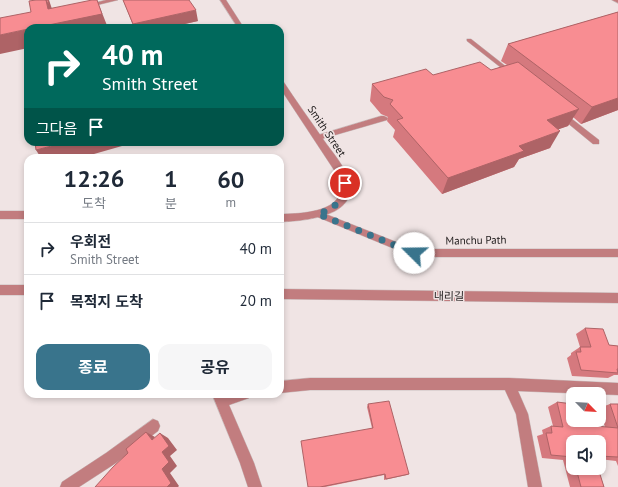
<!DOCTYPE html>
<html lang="ko">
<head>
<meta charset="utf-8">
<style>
	body { margin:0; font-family:"PT Sans","Noto Sans KR",sans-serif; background:#f6f6f7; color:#1f2937; height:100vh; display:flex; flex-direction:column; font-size:15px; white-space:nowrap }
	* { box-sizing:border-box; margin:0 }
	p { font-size:13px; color:#747a83 }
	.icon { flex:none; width:22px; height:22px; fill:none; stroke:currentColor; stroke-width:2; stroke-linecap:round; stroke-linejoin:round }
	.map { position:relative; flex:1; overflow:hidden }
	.drawer { position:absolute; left:24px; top:154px; width:260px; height:244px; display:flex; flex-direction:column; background:#fff; border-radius:12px; box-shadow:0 2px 6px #0003 }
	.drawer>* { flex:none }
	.top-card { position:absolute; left:24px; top:24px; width:260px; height:122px; border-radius:12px; box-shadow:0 2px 6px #0003; background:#00695c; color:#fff; overflow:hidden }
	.needle { width:26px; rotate:114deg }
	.buttons { position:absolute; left:566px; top:387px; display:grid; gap:8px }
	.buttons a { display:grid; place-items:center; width:40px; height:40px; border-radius:8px; background:#fff; box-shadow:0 2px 6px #0003; font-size:20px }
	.pin { position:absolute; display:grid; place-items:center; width:34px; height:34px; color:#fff; margin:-17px; border:2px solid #fff; border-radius:50%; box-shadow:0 1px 4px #0007 }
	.me { position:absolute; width:44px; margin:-22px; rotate:292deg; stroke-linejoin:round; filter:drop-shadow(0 0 3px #0008) }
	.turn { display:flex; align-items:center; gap:14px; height:84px; padding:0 12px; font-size:18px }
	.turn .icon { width:52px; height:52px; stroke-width:2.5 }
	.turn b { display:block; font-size:28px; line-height:34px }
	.then { display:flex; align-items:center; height:38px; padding:0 12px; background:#0003; gap:8px; font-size:15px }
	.eta { display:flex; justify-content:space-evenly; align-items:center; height:68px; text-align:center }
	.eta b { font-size:24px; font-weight:700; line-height:28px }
	.action { display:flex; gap:8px; margin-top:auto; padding:8px 12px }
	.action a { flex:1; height:46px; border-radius:12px; background:#39748c; color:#fff; font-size:16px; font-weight:700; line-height:46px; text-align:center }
	.action a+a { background:#f6f6f7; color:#1f2937 }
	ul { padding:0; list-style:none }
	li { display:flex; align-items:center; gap:12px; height:52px; padding:0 12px; border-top:1px solid #e0e1e3 }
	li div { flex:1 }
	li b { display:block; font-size:15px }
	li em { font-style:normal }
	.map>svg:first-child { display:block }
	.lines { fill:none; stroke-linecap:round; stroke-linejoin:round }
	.service-casing { stroke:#cabfbf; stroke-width:1 }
	.minor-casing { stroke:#cabfbf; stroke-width:1 }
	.tertiary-casing { stroke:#cabfbf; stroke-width:1 }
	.service { fill:#c27d7f; fill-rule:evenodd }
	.minor { fill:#c27d7f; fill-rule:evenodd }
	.tertiary { fill:#c27d7f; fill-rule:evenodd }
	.wall { fill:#d5797e }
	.shaded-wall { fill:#ae6366 }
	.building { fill:#f88d92; stroke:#ae6366 }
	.route { stroke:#39748c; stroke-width:7; stroke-dasharray:0 12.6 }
	.labels { text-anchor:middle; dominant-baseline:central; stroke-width:3; stroke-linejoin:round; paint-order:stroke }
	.street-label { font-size:11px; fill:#1d1919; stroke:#f0e4e4 }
</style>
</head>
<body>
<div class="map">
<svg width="618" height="487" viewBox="0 0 618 487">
	<rect width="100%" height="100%" fill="#f0e4e4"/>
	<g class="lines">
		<defs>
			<path id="service" d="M467,39H471L513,72V74H509L467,41Z
				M559,112H563L599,140V144H593L559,116Z
				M381,116H384L388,118L387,120L318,140L314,138L315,136Z
				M318,211L414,249H618V257H414L315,216L314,214Z"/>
			<path id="minor" d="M106,0H118L85,8L82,6Z
				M612,0H618V3Z
				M0,285H28V295H0Z
				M280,289L618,293V303L280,299Z
				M310,378H509L618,383V395L518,391L528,414L542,487H528L516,414L505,390H310L280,393V381Z
				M212,394H251L249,398L229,405L254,463L262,487H248L240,463Z
				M153,419L158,421L160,426L158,431L116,463L79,487H60L62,482L106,453Z"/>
			<path id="tertiary" d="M220,0H226L244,28H238Z
				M280,81H283C296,101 310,120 323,139C332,152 345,166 349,181C359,217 303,221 280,222V214C304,214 356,211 336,173L280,88Z
				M0,211H28V219H0Z"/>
		</defs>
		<use href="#service" class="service-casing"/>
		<use href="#minor" class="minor-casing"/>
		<use href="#tertiary" class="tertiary-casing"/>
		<use href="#service" class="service"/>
		<use href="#minor" class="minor"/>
		<use href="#tertiary" class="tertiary"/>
	</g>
	<path class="wall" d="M123,0L198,21L167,28H134L127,10Z
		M618,12V110L581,124L573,117L568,126L558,129L550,148L519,159L514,167L442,194L393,137L395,130L387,121L388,117L381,114L370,101L372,84L433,75L491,70L507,65L501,61L508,44Z
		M585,328L609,345L618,346V375H614L608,378L572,376L567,358L571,355V353L580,347L576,334Z
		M557,402L584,425L605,427L599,408L610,404H618V466L616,461L599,459V442H573V468H598L604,487H570L563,460L542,458L537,436L543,434L542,430L551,426H553L548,407Z
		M368,404L409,474L407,475L384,480V475L325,487H308L372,428L367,407Z"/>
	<path class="shaded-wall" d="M46,0H49L52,9L97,0L108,28H34Z
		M196,10L198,21L167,28H135L133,24Z
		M28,29V48L0,54V35Z
		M618,98V110L581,124L592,107Z
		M579,109L568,126L537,137L547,120Z
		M560,131L550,148L519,159L514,167L442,194L448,178L519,146Z
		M67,142H136L80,158H41L36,150Z
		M146,432L155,437L152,440Z
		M160,433L168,438L177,450L170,456L177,466L170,473L179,486L178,487H167L162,469V452Z"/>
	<path class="building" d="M36,0H46L48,9L92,0H97L102,14L34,28H28V29L0,35V18L31,12L29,1Z
		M46,0H48L49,4H48Z
		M123,0H189L196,10L133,24Z
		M618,12V98L592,107L508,44Z
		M480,62L491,70L518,62L579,109L547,120L560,131L519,146L524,151L448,178L397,120L403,118L390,104L393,100L384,97L372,84L426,69L433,75Z
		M35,142H67L36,150Z
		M585,328L603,329L609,345L618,346V369H617L618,373L581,370L576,352H581L580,347H591Z
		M389,401L409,474L386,479L385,474L320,487H308L301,441L373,428L368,404Z
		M557,402L573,404V420H582L584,425L618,428V457L599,456V442H573V457L551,455L546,433H552L551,426L563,427Z
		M610,404H618V428Z
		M146,432L152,440L160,433L169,446L162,452L169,462L162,469L171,483L167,487H95L113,467L128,453L126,449Z
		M576,468H598L604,487H581Z"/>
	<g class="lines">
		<path class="route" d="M345,183C343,202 335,208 318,214L414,253"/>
	</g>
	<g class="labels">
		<g class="street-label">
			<text transform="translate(327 131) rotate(56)">Smith Street</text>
			<text transform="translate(476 240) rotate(-1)">Manchu Path</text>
			<text transform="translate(449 296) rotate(1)">내리길</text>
		</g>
	</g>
</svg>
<div class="buttons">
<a><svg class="needle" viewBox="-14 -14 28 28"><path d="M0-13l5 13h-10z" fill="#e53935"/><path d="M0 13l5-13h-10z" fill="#747a83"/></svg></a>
<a><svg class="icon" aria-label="sound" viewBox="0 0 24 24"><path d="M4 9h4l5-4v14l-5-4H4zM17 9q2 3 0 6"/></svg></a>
</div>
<div class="pin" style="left:345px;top:183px;background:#d93025"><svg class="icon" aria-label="arrive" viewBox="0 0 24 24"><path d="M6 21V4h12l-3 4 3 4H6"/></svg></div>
<svg class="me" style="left:414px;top:253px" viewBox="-20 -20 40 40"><circle r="19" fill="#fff"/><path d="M0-13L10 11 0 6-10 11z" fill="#39748c"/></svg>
<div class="top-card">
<div class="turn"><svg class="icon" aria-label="right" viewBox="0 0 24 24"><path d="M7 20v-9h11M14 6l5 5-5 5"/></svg><div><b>40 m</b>Smith Street</div></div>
<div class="then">그다음<svg class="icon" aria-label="arrive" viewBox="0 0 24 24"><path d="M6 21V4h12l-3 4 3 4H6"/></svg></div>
</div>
<section class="drawer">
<div class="eta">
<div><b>12:26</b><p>도착</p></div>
<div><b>1</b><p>분</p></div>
<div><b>60</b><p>m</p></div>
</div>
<ul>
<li><svg class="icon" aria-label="right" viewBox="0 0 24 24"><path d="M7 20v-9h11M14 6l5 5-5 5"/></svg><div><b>우회전</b><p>Smith Street</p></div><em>40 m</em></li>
<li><svg class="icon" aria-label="arrive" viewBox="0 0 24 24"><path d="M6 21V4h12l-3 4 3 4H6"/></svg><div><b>목적지 도착</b></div><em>20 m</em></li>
</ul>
<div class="action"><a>종료</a><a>공유</a></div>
</section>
</div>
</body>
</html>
